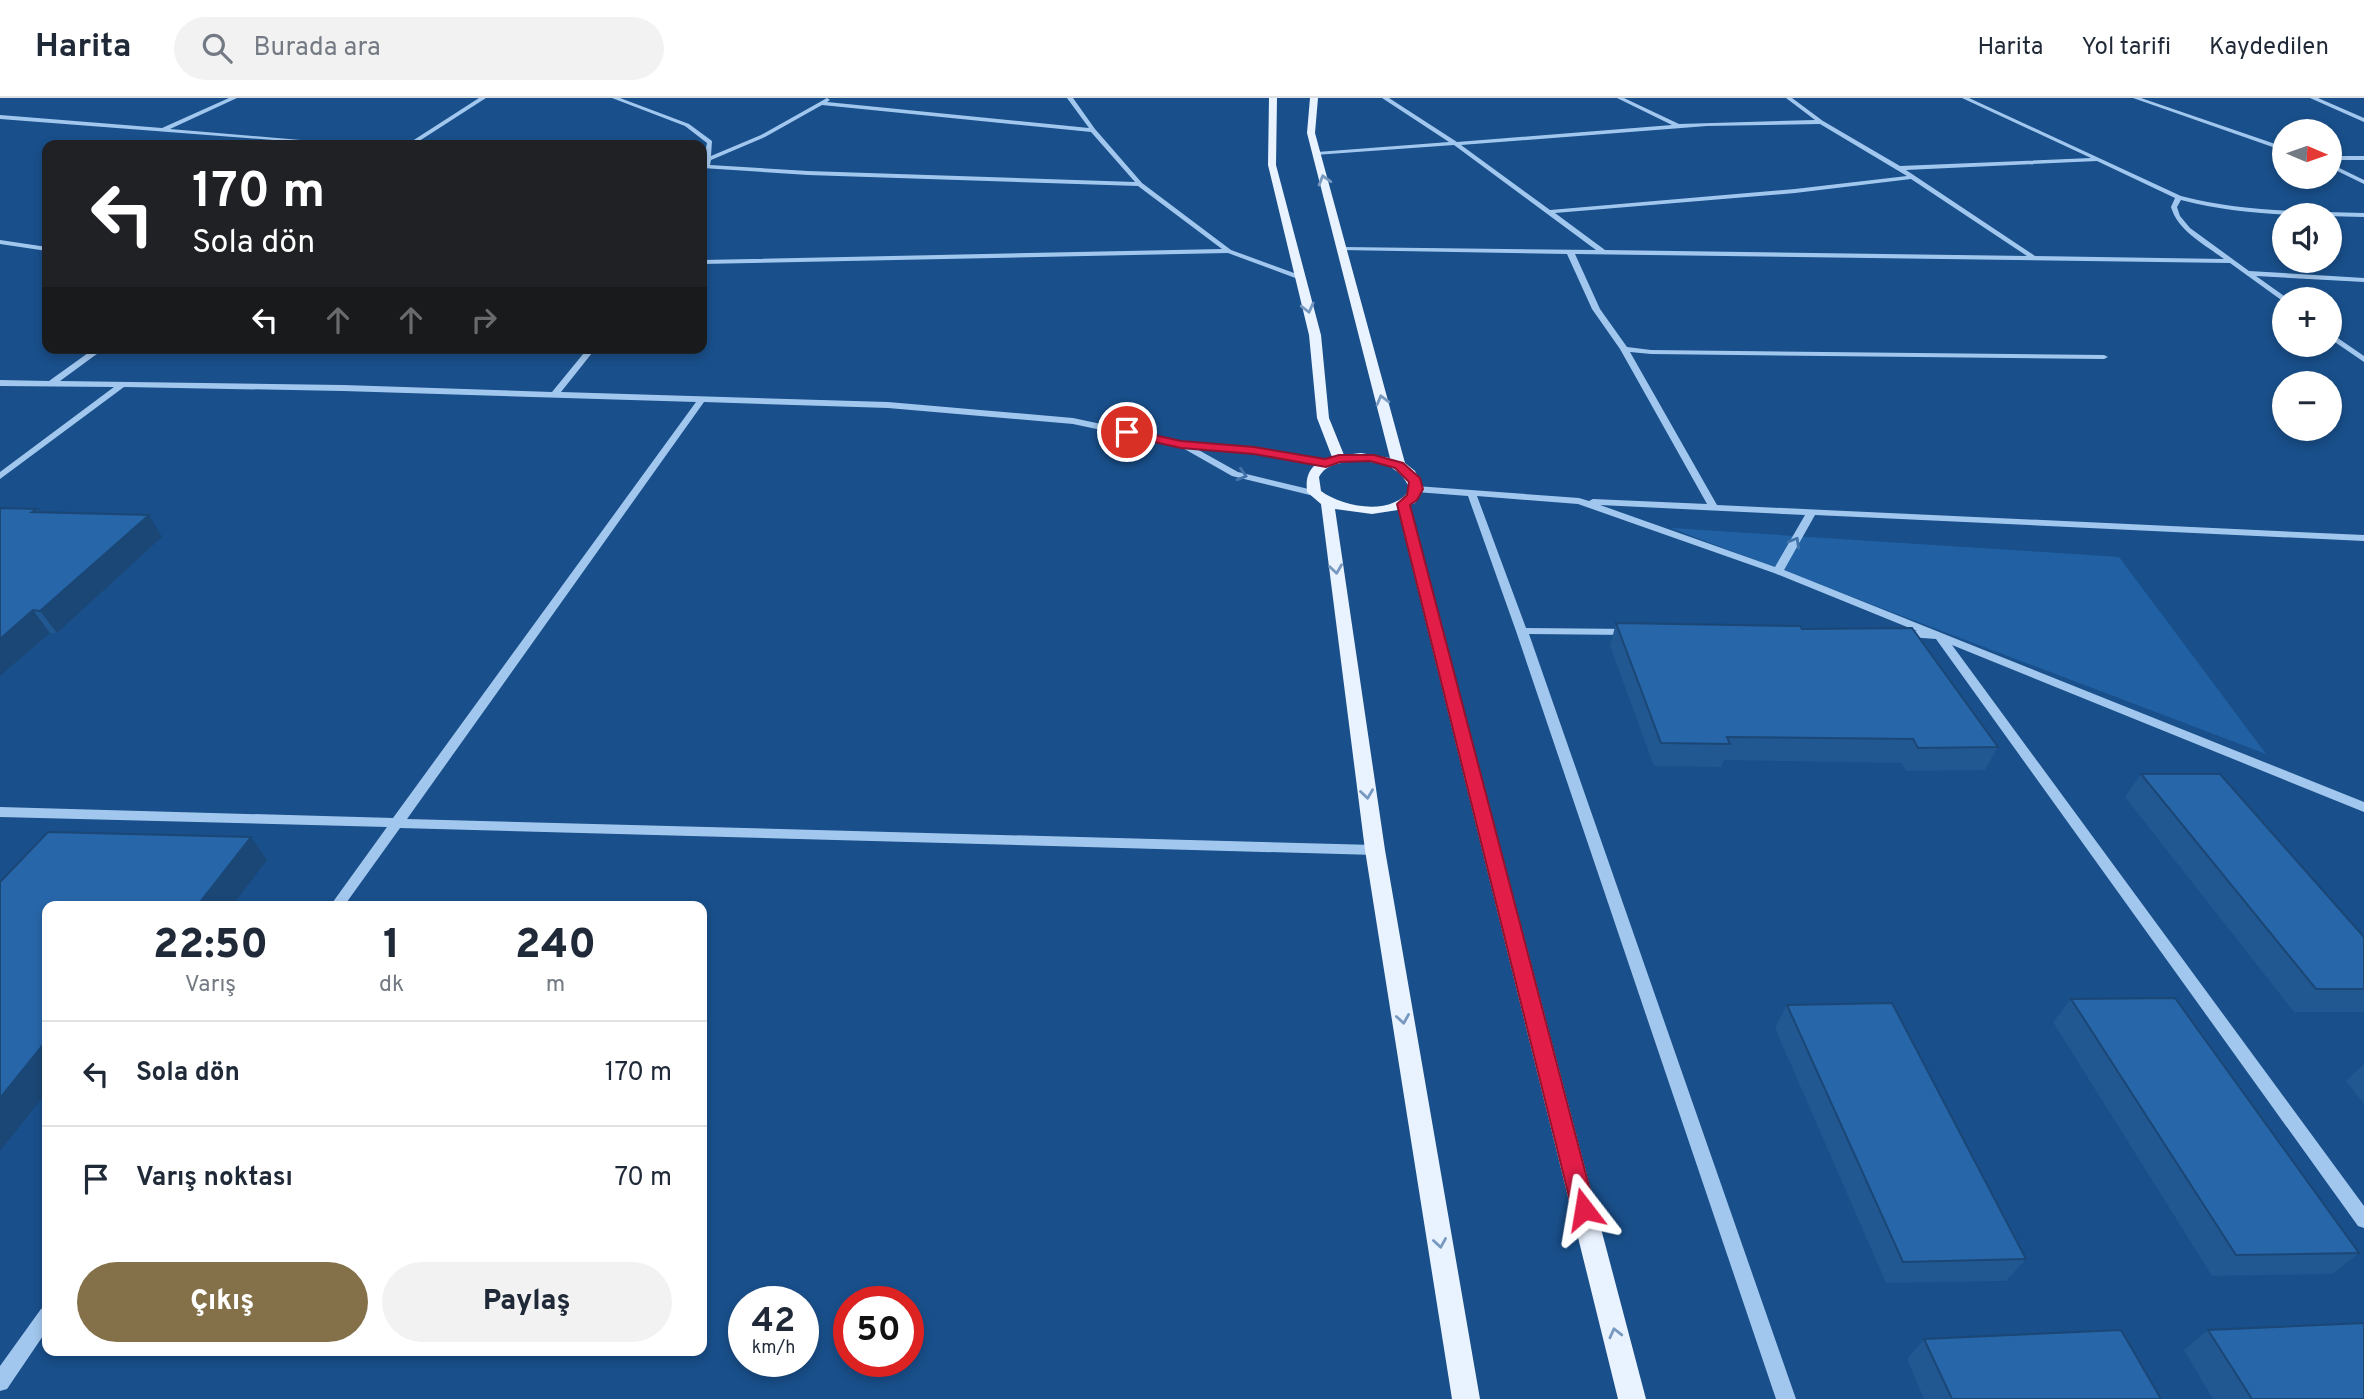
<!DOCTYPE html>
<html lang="tr">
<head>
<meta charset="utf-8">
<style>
	body { margin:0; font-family:Overpass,sans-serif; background:#f2f2f3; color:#1f2937; height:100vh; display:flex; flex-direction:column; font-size:26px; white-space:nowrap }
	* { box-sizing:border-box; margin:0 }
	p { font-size:23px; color:#747a83 }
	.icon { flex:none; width:38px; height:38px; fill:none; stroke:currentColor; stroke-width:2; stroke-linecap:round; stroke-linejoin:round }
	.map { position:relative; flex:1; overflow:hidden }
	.side { position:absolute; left:42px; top:803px; width:665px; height:455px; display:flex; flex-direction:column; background:#fff; border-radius:14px; box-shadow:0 4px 10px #0003 }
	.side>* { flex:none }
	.hud { position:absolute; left:42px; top:42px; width:665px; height:214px; border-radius:14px; box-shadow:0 4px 10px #0003; background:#202124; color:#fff; overflow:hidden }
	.needle { width:46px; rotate:92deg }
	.buttons { position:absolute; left:2272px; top:21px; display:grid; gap:14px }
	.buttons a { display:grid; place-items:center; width:70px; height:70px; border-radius:50%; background:#fff; box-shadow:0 4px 10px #0003; font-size:35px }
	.speed { position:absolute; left:728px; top:1188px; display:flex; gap:14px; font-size:35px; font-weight:700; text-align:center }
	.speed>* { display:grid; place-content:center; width:91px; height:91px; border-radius:50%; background:#fff; box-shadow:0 4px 10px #0003; line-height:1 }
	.speed small { font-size:18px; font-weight:400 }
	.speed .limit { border:10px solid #d22; background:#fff; color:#111 }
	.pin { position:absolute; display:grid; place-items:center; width:60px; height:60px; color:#fff; margin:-30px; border:4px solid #fff; border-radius:50%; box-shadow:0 2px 7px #0007 }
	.me { position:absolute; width:77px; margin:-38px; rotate:346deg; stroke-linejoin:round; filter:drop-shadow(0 0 5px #0008) }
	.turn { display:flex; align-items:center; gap:24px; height:147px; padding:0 35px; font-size:32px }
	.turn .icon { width:91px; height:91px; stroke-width:2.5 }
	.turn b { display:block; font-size:49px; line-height:60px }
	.lanes { display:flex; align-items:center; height:66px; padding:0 35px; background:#0003; justify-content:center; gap:35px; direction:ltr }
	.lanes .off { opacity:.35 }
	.eta { display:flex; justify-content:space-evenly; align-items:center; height:119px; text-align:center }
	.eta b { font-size:42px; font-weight:800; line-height:49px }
	.action { display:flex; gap:14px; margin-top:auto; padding:14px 35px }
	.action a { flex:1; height:80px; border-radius:42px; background:#847149; color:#fff; font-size:28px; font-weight:800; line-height:80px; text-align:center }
	.action a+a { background:#f2f2f3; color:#1f2937 }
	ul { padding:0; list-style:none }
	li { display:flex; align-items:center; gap:21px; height:105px; padding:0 35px; border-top:2px solid #e0e1e3 }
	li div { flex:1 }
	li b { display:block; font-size:26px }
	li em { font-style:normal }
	header { display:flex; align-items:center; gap:42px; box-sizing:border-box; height:98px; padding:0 35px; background:#fff; border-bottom:2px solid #e0e1e3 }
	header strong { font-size:33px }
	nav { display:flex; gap:38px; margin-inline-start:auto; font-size:24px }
	.search { width:490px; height:63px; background:#f2f2f3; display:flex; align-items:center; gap:18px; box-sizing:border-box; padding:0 24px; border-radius:38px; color:#747a83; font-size:26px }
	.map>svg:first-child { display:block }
	.green { fill:#2161a3 }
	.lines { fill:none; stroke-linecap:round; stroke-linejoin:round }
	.minor { fill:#a2c7ee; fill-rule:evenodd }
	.major { fill:#e9f2ff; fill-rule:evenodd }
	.wall { fill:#225891 }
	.shaded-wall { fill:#1b4776 }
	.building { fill:#2766a9; stroke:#1b4776; stroke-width:2 }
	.oneway { stroke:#7798bf }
	.oneway2 { stroke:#4273a8 }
	.route { fill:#e11d48; stroke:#92132f; stroke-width:2 }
</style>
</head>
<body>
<header>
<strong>Harita</strong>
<div class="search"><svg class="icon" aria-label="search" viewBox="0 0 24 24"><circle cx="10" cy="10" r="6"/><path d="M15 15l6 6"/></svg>Burada ara</div>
<nav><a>Harita</a><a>Yol tarifi</a><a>Kaydedilen</a></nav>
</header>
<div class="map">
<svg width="2364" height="1301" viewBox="0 0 2364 1301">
	<rect width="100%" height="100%" fill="#194f8a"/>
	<path class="green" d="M1671,430L2119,459L2266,656Z"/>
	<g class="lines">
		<path class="minor" d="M229,0H237L170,31L359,47H337L0,21V17L162,30Z
			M479,0H486L413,47H406Z
			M612,0H620L689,26L712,43L711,58L761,37L827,0L830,2L827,4L1089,30L1067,0H1073L1095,31L1142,85L1231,152L1305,179L1298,181L1228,155L702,166V162L1222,151L1138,88L808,77L702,70L707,45L685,28ZM822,7L1091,34L1135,84L808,73L710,67L711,62L765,39Z
			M1382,0H1389L1457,44L1672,27L1617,0H1624L1679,26L1815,22L1786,0H1792L1823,23L1900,68L2091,60L1962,0H1969L2181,98C2241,114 2302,113 2364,115V119C2303,117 2241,118 2181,102L2177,109L2180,118L2190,130L2249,173L2364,180V184L2256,178L2287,200L2284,201V204L2230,165L1575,156L1600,211L1627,249L1651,252L2104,257L2108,259L2104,261L1651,256L1630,254L1717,407L2364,437V443L1815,417L1784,472L2364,704V714L1952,547L2364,1108V1130L2358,1128L1936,541L1896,538L1894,536L1900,533H1917L1774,475L1578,406L1477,398L1526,530L1630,531L1636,534L1630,537L1529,536L1796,1301H1776L1516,533L1468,398L1416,394L1411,391L1416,388L1579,400L1589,403L1593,401L1707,406L1620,251L1592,211L1567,156L1341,152V150L1343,149L1596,152L1454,47L1315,57L1317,54L1449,44ZM1820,26L1907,78L1795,91L1550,112L1461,47L1707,28ZM2097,63L2175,100L2171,109C2178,133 2204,146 2224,161L2035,158L1906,72ZM1911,81L2027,158L1605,152L1555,115L1795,95ZM1600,407L1805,417L1775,469Z
			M2133,0H2141L2284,49V53Z
			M2310,0H2318L2364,20V24Z
			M2329,58H2364V62H2329Z
			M2329,65L2364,82V86L2329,69Z
			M0,142L47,149V153L0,146Z
			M2329,234L2364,258V264L2329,240Z
			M95,250H105L60,283L343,287L552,294L588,250H596L561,294L888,304L1073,320L1181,343L1254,349L1329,363V367L1326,368L1254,355L1195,350L1238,374L1321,394V398L1318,399L1232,378L1181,349L1073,326L888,310L704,304L407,721L1375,747L1380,749L1382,752L1380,755L1375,757L400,730L344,808H330L387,729L0,719V709L393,720L696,304L343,293L124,289L0,381V374L114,289L0,288V282L49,283Z
			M47,1208V1232L7,1291L0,1293V1268L41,1211Z"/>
		<path class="major" d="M1269,0H1277L1276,67L1321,237L1329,320L1344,357L1361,355L1390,360L1307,35L1310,0H1318L1315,35L1405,365L1415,373L1424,391L1415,405L1410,407L1646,1301H1618L1398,412L1372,416L1335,411L1385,752L1480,1301H1452L1365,752L1321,406L1307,394C1305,374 1312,365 1332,359L1317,320L1309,237L1268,67ZM1354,363C1380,364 1399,366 1410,391C1393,419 1342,409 1321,393L1319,379C1326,366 1340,365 1354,363Z"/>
	</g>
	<path class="wall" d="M0,410L37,411L39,415L162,439L57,535H50L0,578Z
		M1616,525L1802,531L1998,649L1985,672L1906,673L1901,665L1724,662L1721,669L1654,668L1610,548Z
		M2141,676L2364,839V914H2294L2125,699Z
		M2071,901L2359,1155L2332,1176L2212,1178L2053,924Z
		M1787,907L2026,1161L2006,1183L1886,1185L1775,930Z
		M2364,966V1006L2346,983Z
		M2208,1232L2364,1301H2213L2184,1252Z
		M1924,1241L2161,1301H1924L1907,1261Z"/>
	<path class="shaded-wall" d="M149,417L162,439L57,535L40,513Z
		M33,512L50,535L0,578V541Z
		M251,739L267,762L232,808H197Z
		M47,942V994L0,1053V1000Z"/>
	<path class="building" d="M0,410L37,411L32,414L149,417L40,513L33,512L0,541Z
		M1616,525L1800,528L1802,531L1912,530L1998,649L1918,650L1913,641L1727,639L1730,646L1661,645Z
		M2141,676H2220L2364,839V891H2316Z
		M48,734L251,739L197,808H47V942L0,1000V784Z
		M2175,900L2359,1155L2236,1157L2071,901Z
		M1892,905L2026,1161L1903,1164L1787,907Z
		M2364,1225V1301H2252L2208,1232Z
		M2121,1232L2161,1301H1952L1924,1241Z"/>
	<defs><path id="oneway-chevron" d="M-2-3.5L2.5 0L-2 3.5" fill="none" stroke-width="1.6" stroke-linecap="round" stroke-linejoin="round" transform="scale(1.75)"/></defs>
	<g class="oneway">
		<use href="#oneway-chevron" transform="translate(1324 82) rotate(-106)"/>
		<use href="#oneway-chevron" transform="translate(1308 210) rotate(76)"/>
		<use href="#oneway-chevron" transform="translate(1382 302) rotate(-105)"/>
		<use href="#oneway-chevron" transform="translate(1336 471) rotate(82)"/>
		<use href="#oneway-chevron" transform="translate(1367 696) rotate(82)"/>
		<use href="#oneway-chevron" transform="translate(1403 921) rotate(81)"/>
		<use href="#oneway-chevron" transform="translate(1440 1145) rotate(81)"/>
		<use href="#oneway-chevron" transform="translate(1615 1235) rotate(-104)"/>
	</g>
	<g class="oneway2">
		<use href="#oneway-chevron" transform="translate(1242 377) rotate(17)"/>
		<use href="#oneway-chevron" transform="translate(1795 444) rotate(-60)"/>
	</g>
	<path class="route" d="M1127,331L1181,343L1254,349L1325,361L1339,357H1374L1403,365L1420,380L1423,391L1417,402L1410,407L1595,1111L1591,1119L1584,1122L1576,1119L1572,1111L1397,406L1407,397L1409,384L1395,370L1370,363L1340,364L1326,369L1254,356L1181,350L1123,337L1122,334Z"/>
</svg>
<div class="buttons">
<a><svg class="needle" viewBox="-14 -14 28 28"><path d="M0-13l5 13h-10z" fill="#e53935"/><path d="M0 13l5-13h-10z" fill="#747a83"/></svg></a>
<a><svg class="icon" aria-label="sound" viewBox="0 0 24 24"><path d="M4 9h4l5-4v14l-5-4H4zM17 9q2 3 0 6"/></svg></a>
<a>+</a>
<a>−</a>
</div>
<div class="speed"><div>42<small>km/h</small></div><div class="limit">50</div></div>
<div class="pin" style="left:1127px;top:334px;background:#d93025"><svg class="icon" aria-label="arrive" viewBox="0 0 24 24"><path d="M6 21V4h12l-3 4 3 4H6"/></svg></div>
<svg class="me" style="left:1584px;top:1111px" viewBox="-20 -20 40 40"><path d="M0-17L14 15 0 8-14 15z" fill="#e11d48" stroke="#fff" stroke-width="4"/></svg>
<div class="hud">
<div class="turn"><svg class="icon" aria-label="left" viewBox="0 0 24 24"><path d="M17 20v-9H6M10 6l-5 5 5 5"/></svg><div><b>170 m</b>Sola dön</div></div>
<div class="lanes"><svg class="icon" aria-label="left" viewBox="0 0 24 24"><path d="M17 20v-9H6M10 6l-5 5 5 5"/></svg><svg class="icon off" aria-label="ahead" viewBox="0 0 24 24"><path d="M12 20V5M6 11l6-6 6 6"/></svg><svg class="icon off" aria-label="ahead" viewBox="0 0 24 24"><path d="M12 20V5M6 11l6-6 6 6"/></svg><svg class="icon off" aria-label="right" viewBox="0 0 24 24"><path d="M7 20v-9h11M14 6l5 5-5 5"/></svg></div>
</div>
<section class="side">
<div class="eta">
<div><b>22:50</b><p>Varış</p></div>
<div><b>1</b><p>dk</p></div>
<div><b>240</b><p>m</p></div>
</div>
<ul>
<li><svg class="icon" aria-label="left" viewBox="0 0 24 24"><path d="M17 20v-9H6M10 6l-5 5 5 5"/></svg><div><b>Sola dön</b></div><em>170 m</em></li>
<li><svg class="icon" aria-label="arrive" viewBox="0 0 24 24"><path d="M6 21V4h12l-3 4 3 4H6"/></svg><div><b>Varış noktası</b></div><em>70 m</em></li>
</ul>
<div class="action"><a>Çıkış</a><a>Paylaş</a></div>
</section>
</div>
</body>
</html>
